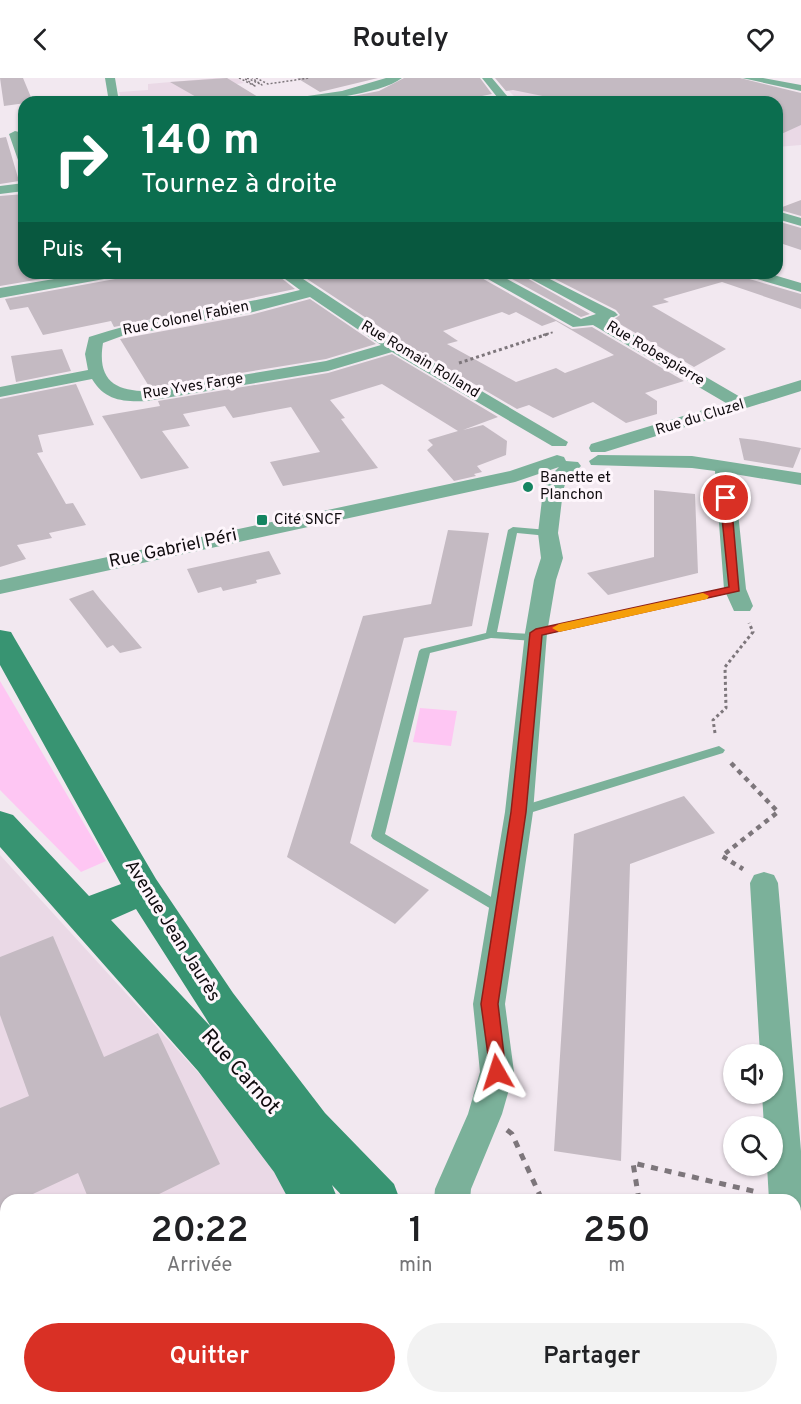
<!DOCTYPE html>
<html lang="fr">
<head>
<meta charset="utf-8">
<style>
	body { margin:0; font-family:Overpass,sans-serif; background:#f2f2f2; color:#202124; height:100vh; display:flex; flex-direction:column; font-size:22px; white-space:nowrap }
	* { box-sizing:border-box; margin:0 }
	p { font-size:20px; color:#757577 }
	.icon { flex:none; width:33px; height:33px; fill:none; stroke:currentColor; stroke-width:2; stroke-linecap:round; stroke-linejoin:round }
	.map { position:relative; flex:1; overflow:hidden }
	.details { position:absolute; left:0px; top:1116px; width:801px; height:210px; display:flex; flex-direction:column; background:#fff; border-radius:18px 18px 0 0; box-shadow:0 2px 4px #0004 }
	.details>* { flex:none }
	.banner { position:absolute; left:18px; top:18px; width:765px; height:183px; border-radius:18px; box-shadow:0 2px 4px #0004; background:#0b6e4f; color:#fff; overflow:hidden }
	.fabs { position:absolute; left:723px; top:966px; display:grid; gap:12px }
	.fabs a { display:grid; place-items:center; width:60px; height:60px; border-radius:50%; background:#fff; box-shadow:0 2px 4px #0004; font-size:30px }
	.pin { position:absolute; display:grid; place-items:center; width:51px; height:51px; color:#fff; margin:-26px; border:3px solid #fff; border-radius:50%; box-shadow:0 2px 6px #0007 }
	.me { position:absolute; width:66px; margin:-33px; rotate:354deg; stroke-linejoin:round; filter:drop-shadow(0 0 4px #0008) }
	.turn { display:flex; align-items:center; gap:21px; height:126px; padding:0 24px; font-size:27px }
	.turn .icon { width:78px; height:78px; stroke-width:2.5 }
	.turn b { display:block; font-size:42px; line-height:51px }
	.then { display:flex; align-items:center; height:57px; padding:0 24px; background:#0003; gap:12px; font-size:22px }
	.eta { display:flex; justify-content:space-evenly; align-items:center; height:102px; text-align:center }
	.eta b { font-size:36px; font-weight:600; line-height:42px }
	.action { display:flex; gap:12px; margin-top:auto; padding:12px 24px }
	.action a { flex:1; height:69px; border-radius:36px; background:#d93025; color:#fff; font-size:24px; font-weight:600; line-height:69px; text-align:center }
	.action a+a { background:#f2f2f2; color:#202124 }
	header { display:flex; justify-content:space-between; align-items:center; height:78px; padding:0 24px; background:#fff; font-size:27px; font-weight:600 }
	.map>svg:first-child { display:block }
	.built { fill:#ead9e6 }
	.green { fill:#fec6f3 }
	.building { fill:#c4bac2; fill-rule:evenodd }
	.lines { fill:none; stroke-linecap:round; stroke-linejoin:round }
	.path-far4 { stroke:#7d767b; stroke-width:1.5; stroke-dasharray:2 2; stroke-linecap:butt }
	.path-far3 { stroke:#7d767b; stroke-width:2; stroke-dasharray:2 2; stroke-linecap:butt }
	.path-far2 { stroke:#7d767b; stroke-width:3; stroke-dasharray:3 3; stroke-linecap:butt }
	.path-far1 { stroke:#7d767b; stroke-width:4.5; stroke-dasharray:5 5; stroke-linecap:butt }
	.path { stroke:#7d767b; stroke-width:5; stroke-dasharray:7 7; stroke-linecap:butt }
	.service { fill:#7bb19a; fill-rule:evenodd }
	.minor { fill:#7bb19a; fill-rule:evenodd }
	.tertiary { fill:#7bb19a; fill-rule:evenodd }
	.secondary { fill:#389472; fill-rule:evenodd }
	.route { fill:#d93025; stroke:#8d1f18; stroke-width:1.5 }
	.slow { fill:#f59e0b }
	.poi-dot { fill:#158461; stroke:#fef6fc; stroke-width:2 }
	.labels { text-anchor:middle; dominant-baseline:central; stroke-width:6; stroke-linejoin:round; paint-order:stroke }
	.far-street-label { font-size:15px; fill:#100c0f; stroke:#fef6fc }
	.far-poi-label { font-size:15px; fill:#100c0f; stroke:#fef6fc; text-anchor:start }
	.street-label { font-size:18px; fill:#100c0f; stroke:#fef6fc }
	.near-street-label { font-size:21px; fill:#100c0f; stroke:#fef6fc }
</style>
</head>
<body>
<header><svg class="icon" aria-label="back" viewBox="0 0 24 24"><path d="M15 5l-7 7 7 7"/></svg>Routely<svg class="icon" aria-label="heart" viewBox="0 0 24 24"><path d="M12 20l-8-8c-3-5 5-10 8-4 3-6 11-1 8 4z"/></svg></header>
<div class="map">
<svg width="801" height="1326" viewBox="0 0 801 1326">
	<rect width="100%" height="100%" fill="#f2e8f0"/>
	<path class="built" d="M216,0L238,1L244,5L237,6L222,24H122L119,14L148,12V6Z
		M623,0L562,24H520L506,10Z
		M777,30L801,35V67L777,69Z
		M0,777L256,1058L291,1122H6V1320H658L670,1326H0Z"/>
	<path class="green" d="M0,603L106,783L81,794L0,712Z
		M420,630L457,633L451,668L413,664Z"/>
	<path class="building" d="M0,0H23L33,24L4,28Z
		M227,0L266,24H205L170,4Z
		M297,0H378L320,14Z
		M404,0H480L492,16L452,24L333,22L379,13Z
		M495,0H740L801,15V47L777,58V24H572L513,12L506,13Z
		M6,59L19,103L0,106V60Z
		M24,116V195H76L0,208V118Z
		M801,122V138L777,131Z
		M777,143L801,150V172L777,164Z
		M124,195H275L295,211L114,249L111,243L43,257L28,229L10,232L5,221L115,201Z
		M298,195H477L478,198L572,251L592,249L684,303L645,315L657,323V336L626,345L593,324L553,340L529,327L517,331L401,263ZM502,234L509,237L516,234L542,248L556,243L614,277L565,295L556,290L516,304L447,266L458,263L443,253Z
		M501,195H518L590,236L581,239Z
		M543,195H743L746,200L801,216V231L722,204L663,221L669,224L652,228L726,271L694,289L613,242L620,237L616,232Z
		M310,221L376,266L326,281L150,310L120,261L250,237Z
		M62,271L71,293L16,304L11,278Z
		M392,276L498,339L463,352L483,347L507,363L506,377L477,388L482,394L474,396L476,398L454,403L427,372L433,367L428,362L458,353L382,306L330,322L345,340L341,341L378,390L283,408L270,384L320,374L291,329L233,340L225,328L183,336L190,348L162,353L189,390L141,401L102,338L160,328L158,323L328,295Z
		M76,306L94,347L38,357L43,374L37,375L66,426L73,425L86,447L49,455L52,460L17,467L26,481L0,489V321Z
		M739,360L756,362L801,370L793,390L744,382Z
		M654,412L695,416L698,495L608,517L587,495L654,479Z
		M448,452L489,455L472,548L404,560L350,765L429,812L395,846L287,779L363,538L431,526Z
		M269,473L281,496L256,502L257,505L223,513L221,509L198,515L187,491Z
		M93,512L100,521L142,570L120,575L113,567L107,570L69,521Z
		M684,718L715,755L630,786L621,1083L554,1073L574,756Z
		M53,858L104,979L158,955L220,1086L147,1122H89L78,1095L20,1122H6V1129L0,1132V1030L29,1018L0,937V879Z"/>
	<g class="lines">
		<path class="path-far4" d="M239,0L255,8L244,0
			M247,0L262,7L252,0
			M256,0L268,6L309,0"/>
		<path class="path-far3" d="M543,257L554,254"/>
		<path class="path-far2" d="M459,285L548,256
			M715,655L713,642L726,630L725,589L753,554L749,545"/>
		<path class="path-far1" d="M731,685L778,734L722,778L743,791"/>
		<path class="path" d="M507,1052L512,1056L542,1122
			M639,1122L633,1085L757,1114"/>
		<path class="service" d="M513,449L548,452L553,455L548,458L517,455L497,554L532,556V553L536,552L735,508L740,511L735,514L539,558L540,560L539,562L535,563L491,560L430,575L385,756L508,829L510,833L508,837L503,838L373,761L371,758L419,573L421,571L486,555L508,452Z
			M719,668L725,672L723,675L520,738L515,736L514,733L515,730Z"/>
		<path class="minor" d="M105,0H115L119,24H109Z
			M386,0H402C380,17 310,24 282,24L287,21L342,13Z
			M482,0H492L512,24H501Z
			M742,0H763L801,7V13Z
			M15,53L19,54L24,65V86L18,82L9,56Z
			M24,105V113L0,116V108Z
			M777,133L801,140V148L777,141Z
			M90,195H122L115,199L0,220V210Z
			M277,195H294L400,265L568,364L566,368H552L392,274L328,293L147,323C124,324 105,323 92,301L0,319V309L88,292L85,276L89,259C157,236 231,230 300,212ZM310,219L381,267L326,283L147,313C114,313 97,301 103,265L122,258L249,235Z
			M496,195L581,241L596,236L520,195H538L615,234L618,237L608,242L742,320L801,302V313L605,374H591L589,370L591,366L726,325L593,247L573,249L479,196Z
			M745,195H767L801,205V214L747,198Z
			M557,377L564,379L566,383L578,384L581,388L566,403L563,413L558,455L563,480L556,502L547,555L533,734L505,926L514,994L502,1036L471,1111L470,1122H434L435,1111L468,1036L480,994L473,926L505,734L525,555L534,502L541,480L538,455L543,413L547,401L559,389L515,404L0,516V502L510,393Z
			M598,377L692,378L801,395V407L734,396L746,511L753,528L750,533H734L724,511L715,393L692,390L591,387L589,383Z
			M764,794L774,797L778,805L801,1073V1132L795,1136V1122H769L767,1088H772V1048H764L762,1016H772V976H760L750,805L754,797Z
			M795,1197L801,1199V1307L795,1305Z"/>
		<path class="tertiary" d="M390,1320H485V1326H392Z"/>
		<path class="secondary" d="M0,552L11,554L15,561L156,801L233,915L325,1035L394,1106L400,1122H346L332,1107L338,1122H289L274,1094L198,993L0,769V733L13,737L89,818L121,806L0,587ZM136,831L205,939L211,949L111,842Z
			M695,1320H758L761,1326H697Z"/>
	</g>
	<path class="route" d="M726,417L731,420L739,513L542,557L526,734L498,926L506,994L503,999L497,1002L491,999L481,926L511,734L530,555L536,551L729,509L720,420Z"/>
	<path class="slow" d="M703,515L709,518L707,521L559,554L552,550L559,546Z"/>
	<g class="poi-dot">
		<circle cx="528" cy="409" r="6"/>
		<rect x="256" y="436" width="12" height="12" rx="3"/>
	</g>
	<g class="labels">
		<g class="far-street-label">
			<text transform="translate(186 241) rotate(-11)">Rue Colonel Fabien</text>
			<text transform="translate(655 276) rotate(31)">Rue Robespierre</text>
			<text transform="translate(420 282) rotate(31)">Rue Romain Rolland</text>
			<text transform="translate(193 309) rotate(-9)">Rue Yves Farge</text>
			<text transform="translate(700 340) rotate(-17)">Rue du Cluzel</text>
		</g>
		<g class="far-poi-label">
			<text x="540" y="400">Banette et<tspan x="540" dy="17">Planchon</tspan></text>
			<text x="274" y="442">Cité SNCF</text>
		</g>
		<g class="street-label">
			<text transform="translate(173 471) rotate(-12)">Rue Gabriel Péri</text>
			<text transform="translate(172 853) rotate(58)">Avenue Jean Jaurès</text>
		</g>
		<g class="near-street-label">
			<text transform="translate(240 994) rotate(48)">Rue Carnot</text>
		</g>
	</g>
</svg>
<div class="fabs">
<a><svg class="icon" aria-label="sound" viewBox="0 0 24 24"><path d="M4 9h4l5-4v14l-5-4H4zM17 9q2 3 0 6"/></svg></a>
<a><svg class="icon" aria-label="search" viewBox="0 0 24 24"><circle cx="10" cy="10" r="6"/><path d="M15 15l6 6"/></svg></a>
</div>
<div class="pin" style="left:726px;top:420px;background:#d93025"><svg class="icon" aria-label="arrive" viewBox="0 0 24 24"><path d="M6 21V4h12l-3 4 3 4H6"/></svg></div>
<svg class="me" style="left:497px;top:994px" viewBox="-20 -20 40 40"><path d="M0-17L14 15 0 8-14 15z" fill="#d93025" stroke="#fff" stroke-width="4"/></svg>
<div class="banner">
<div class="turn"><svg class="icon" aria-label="right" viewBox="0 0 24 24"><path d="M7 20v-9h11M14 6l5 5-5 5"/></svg><div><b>140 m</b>Tournez à droite</div></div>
<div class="then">Puis<svg class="icon" aria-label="left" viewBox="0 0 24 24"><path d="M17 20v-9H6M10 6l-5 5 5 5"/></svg></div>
</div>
<section class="details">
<div class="eta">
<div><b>20:22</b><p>Arrivée</p></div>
<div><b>1</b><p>min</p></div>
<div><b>250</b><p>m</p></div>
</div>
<div class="action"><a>Quitter</a><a>Partager</a></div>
</section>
</div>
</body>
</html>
